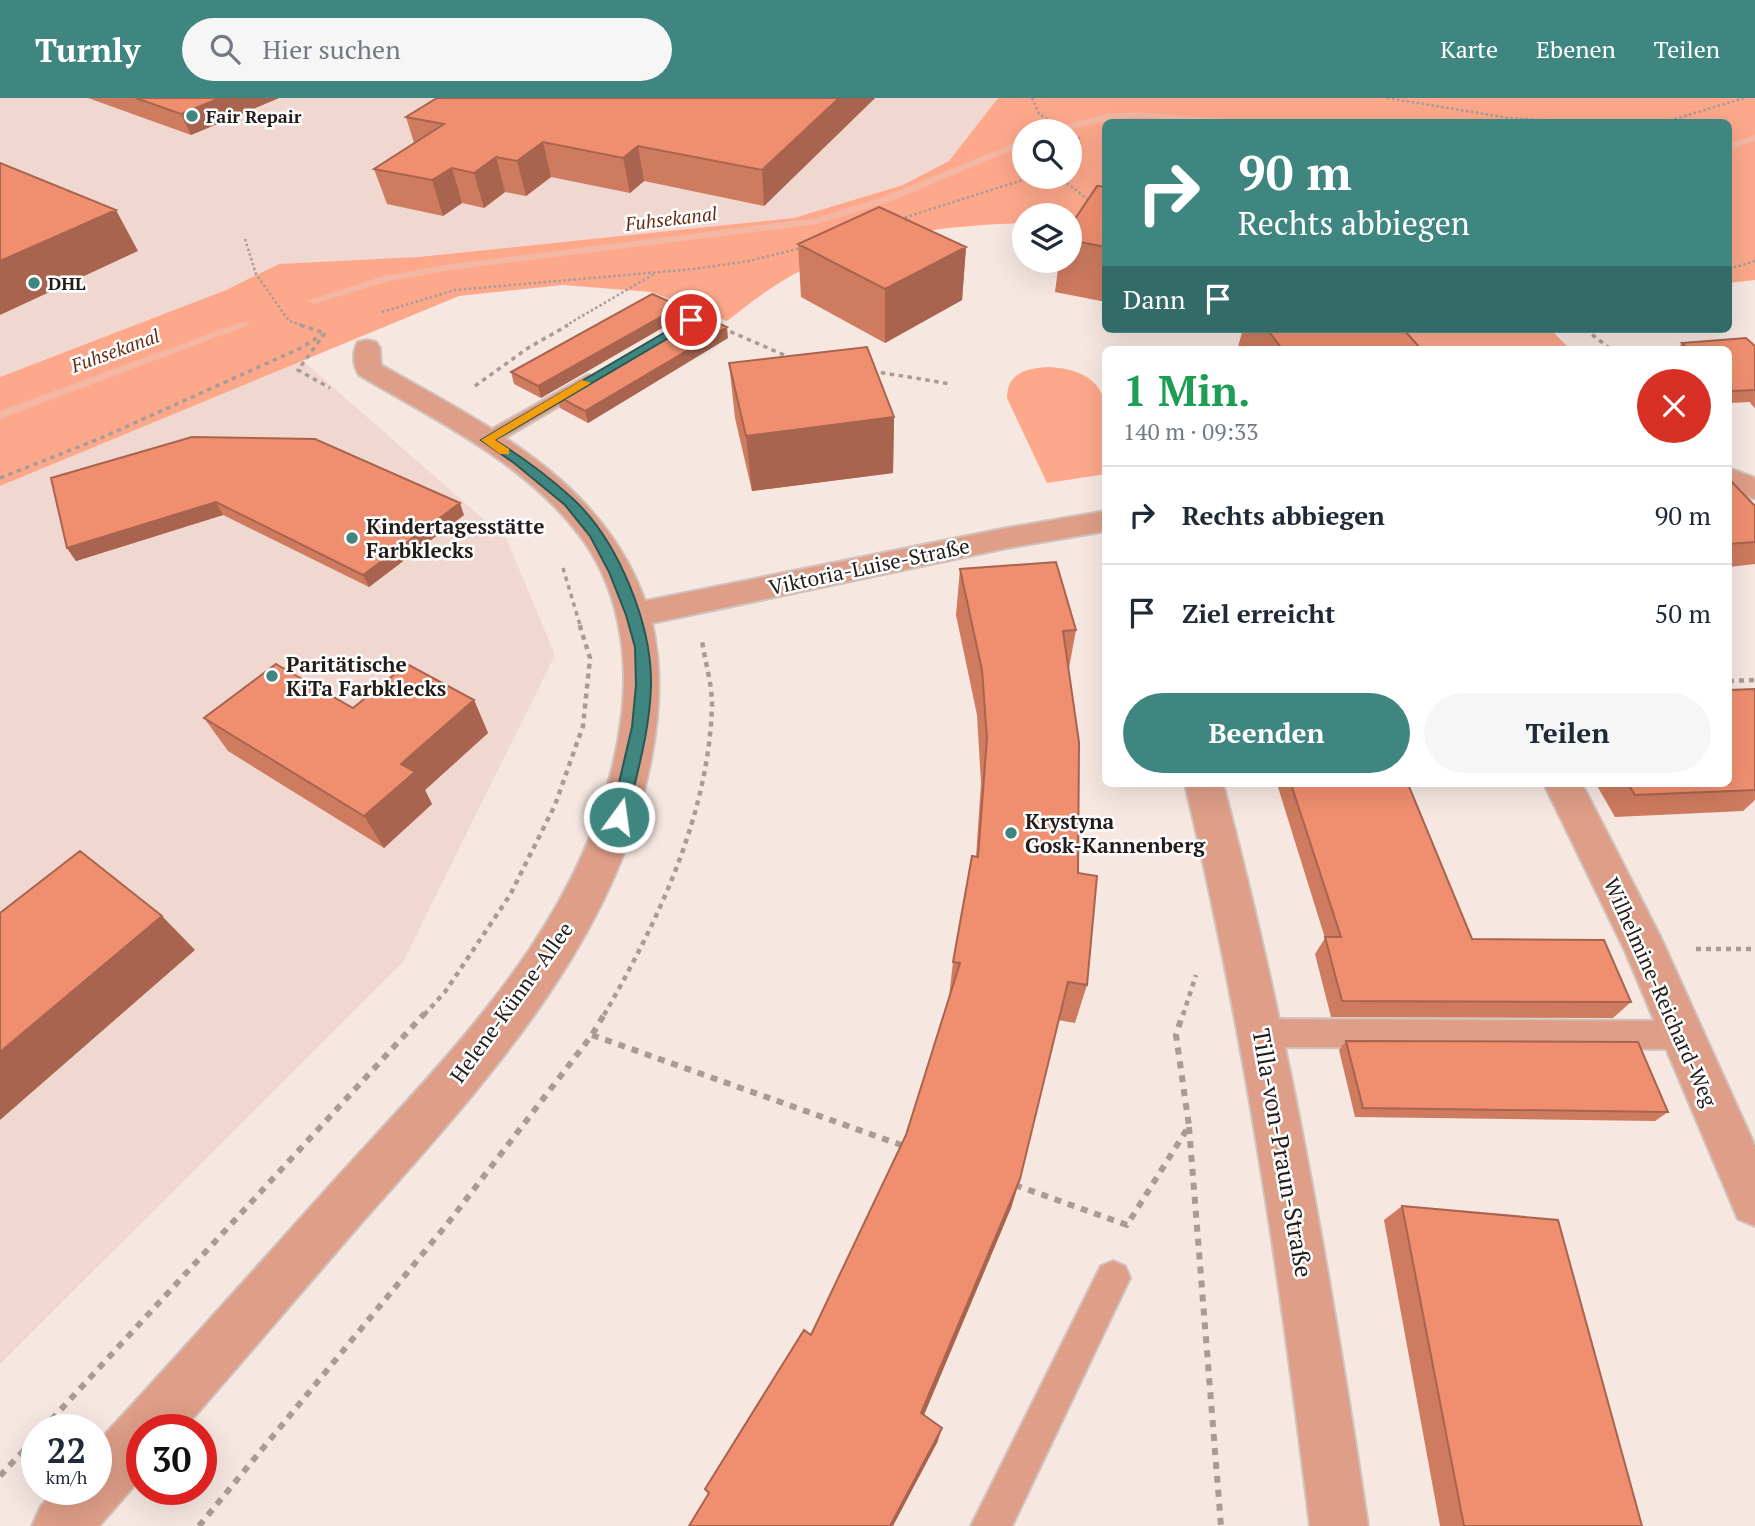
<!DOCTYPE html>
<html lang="de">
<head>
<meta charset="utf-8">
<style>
	body { margin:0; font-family:"PT Serif",serif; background:#f6f6f7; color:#1f2937; height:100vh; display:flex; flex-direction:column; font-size:26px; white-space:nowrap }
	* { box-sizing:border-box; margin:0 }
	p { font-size:23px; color:#747a83 }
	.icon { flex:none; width:38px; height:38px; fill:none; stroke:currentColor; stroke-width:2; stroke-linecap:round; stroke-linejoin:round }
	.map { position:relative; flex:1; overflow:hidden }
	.side { position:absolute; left:1102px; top:248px; width:630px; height:441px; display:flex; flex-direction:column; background:#fff; border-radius:10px; box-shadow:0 7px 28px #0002 }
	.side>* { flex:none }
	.hud { position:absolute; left:1102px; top:21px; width:630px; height:214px; border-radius:10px; box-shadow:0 7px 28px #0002; background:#3f8681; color:#fff; overflow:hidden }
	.controls { position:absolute; left:1012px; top:21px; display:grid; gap:14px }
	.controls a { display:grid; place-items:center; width:70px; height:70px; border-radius:50%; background:#fff; box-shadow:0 7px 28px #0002; font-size:35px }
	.speed { position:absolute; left:21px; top:1316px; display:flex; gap:14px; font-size:35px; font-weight:700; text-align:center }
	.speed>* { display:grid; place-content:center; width:91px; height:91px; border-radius:50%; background:#fff; box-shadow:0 7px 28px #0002; line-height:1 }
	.speed small { font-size:18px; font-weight:400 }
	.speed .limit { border:10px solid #d22; background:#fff; color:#111 }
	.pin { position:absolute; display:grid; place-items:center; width:60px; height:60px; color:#fff; margin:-30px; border:4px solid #fff; border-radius:50%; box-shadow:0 2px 7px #0007 }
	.me { position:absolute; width:77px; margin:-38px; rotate:14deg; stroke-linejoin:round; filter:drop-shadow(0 0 5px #0008) }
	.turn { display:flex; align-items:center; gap:24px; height:147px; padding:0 21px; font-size:32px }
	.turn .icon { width:91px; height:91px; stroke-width:2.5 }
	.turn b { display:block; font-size:49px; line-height:60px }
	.then { display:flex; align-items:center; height:66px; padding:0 21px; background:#0003; gap:14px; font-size:26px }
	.round { display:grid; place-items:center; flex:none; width:74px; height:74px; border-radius:37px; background:#f6f6f7 }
	.headline { display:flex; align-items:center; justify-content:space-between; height:119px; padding:0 21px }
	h1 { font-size:42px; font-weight:700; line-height:52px; color:#1e9e55 }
	.action { display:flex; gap:14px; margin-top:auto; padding:14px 21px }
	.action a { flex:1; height:80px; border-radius:42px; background:#3f8681; color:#fff; font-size:28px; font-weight:700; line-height:80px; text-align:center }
	.action a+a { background:#f6f6f7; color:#1f2937 }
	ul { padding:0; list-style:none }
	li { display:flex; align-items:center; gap:21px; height:98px; padding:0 21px; border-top:2px solid #e0e1e3 }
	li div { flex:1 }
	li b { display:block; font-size:26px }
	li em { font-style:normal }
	header { display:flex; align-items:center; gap:42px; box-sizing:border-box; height:98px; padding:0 35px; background:#3f8681; color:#fff }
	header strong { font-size:33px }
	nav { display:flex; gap:38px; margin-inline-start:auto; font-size:24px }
	.search { width:490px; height:63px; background:#f6f6f7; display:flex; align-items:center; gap:18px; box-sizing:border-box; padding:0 24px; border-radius:38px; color:#747a83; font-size:26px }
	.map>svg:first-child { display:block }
	.built { fill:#f0d8d0 }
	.green { fill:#fda88b; fill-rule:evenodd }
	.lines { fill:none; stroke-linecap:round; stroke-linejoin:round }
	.stream { fill:#f4b7a3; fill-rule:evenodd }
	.service-casing { stroke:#d0c2bd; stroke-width:4 }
	.minor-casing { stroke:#d0c2bd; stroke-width:4 }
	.path-far3 { stroke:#a89c98; stroke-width:2.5; stroke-dasharray:2.5 2.5; stroke-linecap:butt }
	.path-far2 { stroke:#a89c98; stroke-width:3.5; stroke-dasharray:4.5 4.5; stroke-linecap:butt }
	.path-far1 { stroke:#a89c98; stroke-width:4.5; stroke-dasharray:5 5; stroke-linecap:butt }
	.path { stroke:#a89c98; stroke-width:6; stroke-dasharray:7 7; stroke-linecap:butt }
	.service { fill:#de9e88; fill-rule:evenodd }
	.minor { fill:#de9e88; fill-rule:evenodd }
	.wall { fill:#ce7b5f }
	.shaded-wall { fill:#a8644e }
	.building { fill:#f08f6f; stroke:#a8644e; stroke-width:2 }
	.route { fill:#3f8681; stroke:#295754; stroke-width:2 }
	.slow { fill:#f59e0b }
	.poi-dot { fill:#3f8681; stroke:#fff; stroke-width:2.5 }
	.labels { text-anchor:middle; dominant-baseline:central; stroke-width:5; stroke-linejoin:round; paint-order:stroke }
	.far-poi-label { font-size:18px; font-weight:bold; fill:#221c1a; stroke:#fff; text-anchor:start }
	.far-water-label { font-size:19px; font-style:italic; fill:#692c16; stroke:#fff }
	.poi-label { font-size:21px; font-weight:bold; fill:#221c1a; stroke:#fff; text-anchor:start }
	.street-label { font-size:21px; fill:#221c1a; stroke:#fff }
	.near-street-label { font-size:24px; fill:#221c1a; stroke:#fff }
</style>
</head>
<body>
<header>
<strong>Turnly</strong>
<div class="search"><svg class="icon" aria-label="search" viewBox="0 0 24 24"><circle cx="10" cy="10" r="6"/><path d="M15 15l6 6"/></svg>Hier suchen</div>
<nav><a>Karte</a><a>Ebenen</a><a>Teilen</a></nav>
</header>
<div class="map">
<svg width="1755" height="1428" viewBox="0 0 1755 1428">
	<rect width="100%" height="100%" fill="#f6e7e1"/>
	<path class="built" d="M0,0H998L949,63L903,87L794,120L418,159L226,192L0,279Z
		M301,261L507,442L555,557L403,864L0,1266V388Z"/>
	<path class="green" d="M998,0H1755V182L1729,185V24H1106V60L1102,73L1106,80V131L1069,127V117H1024V125C939,127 853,139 779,185C761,196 744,210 727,223L651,194L563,187L459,198L0,388V279L226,192L279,166L418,159L794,120L903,87L949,63ZM1024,33H1069V79H1024Z
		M1389,231H1550L1571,252H1416Z
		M1050,269C1121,274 1106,322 1106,376L1047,385L1007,300C1007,274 1028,270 1050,269Z"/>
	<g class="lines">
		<path class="stream" d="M1135,14L1227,21L1232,24C1199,27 1165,19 1132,20C1103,21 1074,34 1045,33L1105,16Z
			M1755,37V43L1729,52V46Z
			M1024,41V47L889,104L817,126L451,172L389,183L313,206L307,203L383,178L451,166L816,120L881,100Z
			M241,224L251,226L0,321V313Z"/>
		<defs>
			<path id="service" d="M588,277L595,279L597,283L595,287L494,346H480L477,342L480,338Z
				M1262,921L1681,923L1692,927L1696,937L1692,947L1681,951L1262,949L1251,945L1247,935L1251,925Z
				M1113,1163L1125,1168L1130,1180L1012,1428H971L1101,1168Z"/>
			<path id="minor" d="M367,242L376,244L380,250L381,267C486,327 602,382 645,503L1007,430L1106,413V433L1007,450L652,525C662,569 660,612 652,656C620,841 483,987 363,1123C303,1192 243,1263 183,1332H142V1379L99,1428H32L41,1408L56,1391H96V1346C172,1264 248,1179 323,1095C450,954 599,815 622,616C629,555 618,489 581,439C525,364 437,323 359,277C353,268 352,253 358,244Z
				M1729,370L1755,380V401L1729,391Z
				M1185,686H1223C1288,930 1331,1178 1368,1428H1310C1280,1178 1244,931 1185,686Z
				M1544,686H1582L1660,838L1755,1048V1128L1738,1121L1625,853Z"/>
		</defs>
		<use href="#service" class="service-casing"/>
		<use href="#minor" class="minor-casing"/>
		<path class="path-far3" d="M1032,0L1039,16L1067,33
			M1387,0L1509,20L1569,24
			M1665,24L1744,0
			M1069,35L1079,40V46L1069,56
			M1059,79L1090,103
			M900,121L1032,79
			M245,141L256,176L289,223L305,228
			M1729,171L1755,163
			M382,214L455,192L694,171L749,163L801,150
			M565,228L654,176"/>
		<path class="path-far2" d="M300,227L325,235
			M722,230L791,260
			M1585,231L1612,252
			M325,235L298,272L330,290
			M872,273L951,286
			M475,288L528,250L568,227
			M0,380L101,340L301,250L321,237
			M563,470L580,527"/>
		<path class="path-far1" d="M1729,583L1755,582
			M1696,851H1755
			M424,917L445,894L510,797L555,707L583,628L590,560L579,525
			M604,917C658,823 709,717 712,607C712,586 705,563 702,543
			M1183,917L1196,877"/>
		<path class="path" d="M592,937L904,1048
			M1189,1029L1221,1428
			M1015,1087L1127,1127L1189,1028L1176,937L1183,915
			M42,1332L425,915
			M0,1378L37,1338
			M199,1428L448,1125L592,937L605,915"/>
		<use href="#service" class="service"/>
		<use href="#minor" class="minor"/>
	</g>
	<path class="wall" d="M88,0H279L191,37Z
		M875,0L764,108L644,83L630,95L551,79L526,98L505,94L484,110L462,105L443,118L387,106L374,71L414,45L406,19Z
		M1106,89V204L1055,194L1059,163H1069V130Z
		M798,146L966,149L962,202L885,245L801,199Z
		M680,208L681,219L541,300L514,286L511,274Z
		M1243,231H1403L1422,252H1237Z
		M728,240L588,325L560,310L557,298Z
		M1682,245L1755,248V310L1750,305L1751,304L1729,305V252H1677Z
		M729,265L894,319L893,375L752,393L735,320Z
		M51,380L464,417L369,489L223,417L76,463L67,450Z
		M1729,381L1755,408V466L1729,469Z
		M960,471L1076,532L1069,570L1078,775L1087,887L1075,925L1058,922L1020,1081L1011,1110L924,1317L942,1330L937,1345L709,1395L811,1237L906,1037L949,899L953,864L976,759L981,685L977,617L956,517Z
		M1755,591V702L1743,713L1615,719L1596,686H1729Z
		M474,602L488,635L425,692L432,706L384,750L228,653L204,620Z
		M1277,686H1408L1472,841L1631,904L1613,920L1331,919L1315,856L1325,840Z
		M1346,943L1668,1014L1655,1023L1355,1019L1339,952Z
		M1402,1108L1642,1428H1440L1384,1122Z"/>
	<path class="shaded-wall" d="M220,0H279L191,37L181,16Z
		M839,0H875L764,108L762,72Z
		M543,44L551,79L526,98L517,63Z
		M638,48L644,83L630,95L623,60Z
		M496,59L505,94L484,110L474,75Z
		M452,70L462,105L443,118L432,82Z
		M116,112L138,153L0,217V163Z
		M966,149L962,202L885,245V191Z
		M680,208L681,219L541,300L538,288Z
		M727,229L728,240L588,325L585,313Z
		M894,319L893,375L752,393L746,338Z
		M216,404L223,417L76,463L67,450Z
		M460,405L464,417L369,489L363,477Z
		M474,602L488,635L425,692L432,706L384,750L364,718L401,666Z
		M162,818L195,852L0,1022V954Z
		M1020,1081L1011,1110L918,1331L921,1315Z
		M942,1330L937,1345L893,1428H890Z"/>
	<path class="building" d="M136,0H220L181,16Z
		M437,0H839L762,72L638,48L623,60L543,44L517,63L496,59L474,75L452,70L432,82L374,71L444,26L406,19Z
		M0,65L116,112L0,163Z
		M1097,88L1106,89V149L1069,142V130Z
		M879,109L966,149L885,191L798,146Z
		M652,196L680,208L538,288L511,274Z
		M698,216L727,229L585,313L557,298Z
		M1267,231H1403L1422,252H1283Z
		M1746,240L1755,248V292L1733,293L1729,290V252H1690L1682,245Z
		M867,249L894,319L746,338L729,265Z
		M192,339L315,341L460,405L363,477L216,404L67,450L51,380Z
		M1729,381L1755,408V444L1729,446Z
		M1056,464L1076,532L1063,533L1079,644L1078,775L1097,778L1087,887L1068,884L1020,1081L921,1315L942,1330L890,1428H689L709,1395L705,1391L804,1232L811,1237L906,1037L960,865L953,864L972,758L978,759L987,640L982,572L960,471Z
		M276,566L353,610L407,566L474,602L401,666L415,674L364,718L204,620Z
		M1755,591V692L1635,697L1628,686H1729V592Z
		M1291,686H1408L1472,841L1604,842L1631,904L1342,903L1325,839H1341Z
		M80,753L162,818L0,954V815Z
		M1346,943L1638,944L1668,1014L1363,1010Z
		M1402,1108L1558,1122L1642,1428H1464Z"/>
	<path class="route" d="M691,219L694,220V225L495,342C522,359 548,378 572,400C618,442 652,526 651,587C650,632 637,675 627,719L619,725L611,719L632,629L636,587L635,549L626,517L609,474L590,438L565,407L514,365L481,342Z"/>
	<path class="slow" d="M582,282L591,285L495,342L509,351V356H500L481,342Z"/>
	<g class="poi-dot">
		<circle cx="192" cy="18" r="7"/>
		<circle cx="34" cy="185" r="7"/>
		<circle cx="352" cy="440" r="7"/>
		<circle cx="272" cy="578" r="7"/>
		<circle cx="1011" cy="735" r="7"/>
	</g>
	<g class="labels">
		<g class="far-poi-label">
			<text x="206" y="18">Fair Repair</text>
			<text x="48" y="185">DHL</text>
		</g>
		<g class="far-water-label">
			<text transform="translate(671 120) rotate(-7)">Fuhsekanal</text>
			<text transform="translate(115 252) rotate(-20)">Fuhsekanal</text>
		</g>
		<g class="poi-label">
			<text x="366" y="428">Kindertagesstätte<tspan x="366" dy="24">Farbklecks</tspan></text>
			<text x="286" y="566">Paritätische<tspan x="286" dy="24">KiTa Farbklecks</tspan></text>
			<text x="1025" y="723">Krystyna<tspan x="1025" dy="24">Gosk-Kannenberg</tspan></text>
		</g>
		<g class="street-label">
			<text transform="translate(869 468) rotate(-12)">Viktoria-Luise-Straße</text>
			<text transform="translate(1661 894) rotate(66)">Wilhelmine-Reichard-Weg</text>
			<text transform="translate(511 904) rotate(-54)">Helene-Künne-Allee</text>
		</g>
		<g class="near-street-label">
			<text transform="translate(1283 1055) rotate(80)">Tilla-von-Praun-Straße</text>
		</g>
	</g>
</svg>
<div class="controls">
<a><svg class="icon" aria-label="search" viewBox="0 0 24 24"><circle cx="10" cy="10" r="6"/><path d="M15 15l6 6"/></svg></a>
<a><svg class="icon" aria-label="layers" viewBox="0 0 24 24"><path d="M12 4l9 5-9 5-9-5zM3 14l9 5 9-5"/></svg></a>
</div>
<div class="speed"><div>22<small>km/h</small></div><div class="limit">30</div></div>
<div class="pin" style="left:691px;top:222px;background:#d93025"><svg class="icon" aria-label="arrive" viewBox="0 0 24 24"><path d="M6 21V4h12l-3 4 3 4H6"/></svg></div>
<svg class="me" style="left:619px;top:719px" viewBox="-20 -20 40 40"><circle r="17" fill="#3f8681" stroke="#fff" stroke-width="3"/><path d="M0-11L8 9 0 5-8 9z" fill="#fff"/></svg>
<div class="hud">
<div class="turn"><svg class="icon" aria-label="right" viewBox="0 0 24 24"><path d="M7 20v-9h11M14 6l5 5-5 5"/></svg><div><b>90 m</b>Rechts abbiegen</div></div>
<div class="then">Dann<svg class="icon" aria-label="arrive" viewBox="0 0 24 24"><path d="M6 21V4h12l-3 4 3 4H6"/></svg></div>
</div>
<section class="side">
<div class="headline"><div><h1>1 Min.</h1><p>140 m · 09:33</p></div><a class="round" style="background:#d93025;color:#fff"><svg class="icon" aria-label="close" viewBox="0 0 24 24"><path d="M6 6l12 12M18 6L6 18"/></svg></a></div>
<ul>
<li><svg class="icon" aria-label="right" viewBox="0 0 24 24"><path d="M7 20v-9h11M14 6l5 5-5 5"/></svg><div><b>Rechts abbiegen</b></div><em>90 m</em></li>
<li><svg class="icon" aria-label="arrive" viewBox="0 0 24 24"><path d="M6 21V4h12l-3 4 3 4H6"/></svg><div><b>Ziel erreicht</b></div><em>50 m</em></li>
</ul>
<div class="action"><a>Beenden</a><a>Teilen</a></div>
</section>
</div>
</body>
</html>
